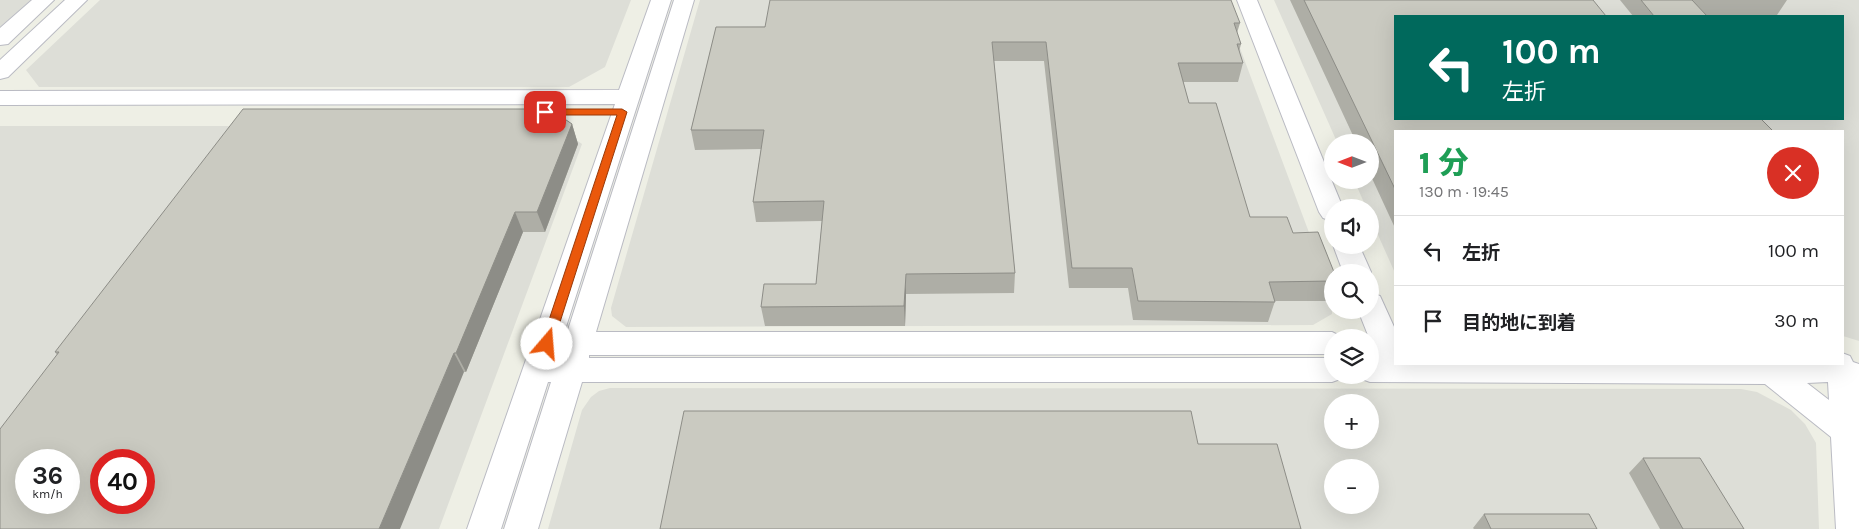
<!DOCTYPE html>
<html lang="ja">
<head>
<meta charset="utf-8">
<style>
	body { margin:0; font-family:Karla,"Noto Sans JP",sans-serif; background:#f2f2f2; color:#202124; height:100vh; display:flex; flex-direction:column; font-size:19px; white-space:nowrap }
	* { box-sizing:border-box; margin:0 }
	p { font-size:16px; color:#757577 }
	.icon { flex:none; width:28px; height:28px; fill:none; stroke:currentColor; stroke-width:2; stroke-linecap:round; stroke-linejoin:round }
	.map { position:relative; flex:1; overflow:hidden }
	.details { position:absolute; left:1394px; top:130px; width:450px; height:235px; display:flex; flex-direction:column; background:#fff; border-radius:0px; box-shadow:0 5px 20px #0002 }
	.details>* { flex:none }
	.hud { position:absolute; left:1394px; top:15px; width:450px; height:105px; border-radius:0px; box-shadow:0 5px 20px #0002; background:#00695c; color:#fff; overflow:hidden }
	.needle { width:32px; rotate:270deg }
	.tools { position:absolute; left:1324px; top:134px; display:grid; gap:10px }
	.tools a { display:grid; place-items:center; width:55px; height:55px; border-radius:50%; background:#fff; box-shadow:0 5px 20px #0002; font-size:25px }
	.speed { position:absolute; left:15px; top:449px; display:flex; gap:10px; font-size:25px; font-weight:700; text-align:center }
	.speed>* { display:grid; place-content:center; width:65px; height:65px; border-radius:50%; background:#fff; box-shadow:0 5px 20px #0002; line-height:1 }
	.speed small { font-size:12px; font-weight:400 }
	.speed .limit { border:8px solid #d22; background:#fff; color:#111 }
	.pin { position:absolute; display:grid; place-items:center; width:42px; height:42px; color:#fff; margin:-21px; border-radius:10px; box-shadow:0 2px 8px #0006 }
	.me { position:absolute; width:55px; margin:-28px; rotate:18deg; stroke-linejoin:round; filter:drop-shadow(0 0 4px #0008) }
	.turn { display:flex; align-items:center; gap:18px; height:105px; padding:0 25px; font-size:22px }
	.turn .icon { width:65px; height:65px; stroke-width:2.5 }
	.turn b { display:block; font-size:35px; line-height:42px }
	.round { display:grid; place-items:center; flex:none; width:52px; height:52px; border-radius:26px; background:#f2f2f2 }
	.summary { display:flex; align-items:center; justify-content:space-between; height:85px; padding:0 25px }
	h1 { font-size:30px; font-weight:800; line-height:38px; color:#1e9e55 }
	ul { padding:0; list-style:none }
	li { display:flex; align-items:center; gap:15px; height:70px; padding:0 25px; border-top:1px solid #e0e0e0 }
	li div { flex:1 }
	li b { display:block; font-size:19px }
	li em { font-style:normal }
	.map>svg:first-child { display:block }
	.industrial { fill:#ddded7; fill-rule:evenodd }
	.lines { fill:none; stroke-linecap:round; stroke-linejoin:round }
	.secondary-casing { stroke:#babbc3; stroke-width:2 }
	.secondary { fill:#fff; fill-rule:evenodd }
	.wall { fill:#aeaea6 }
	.shaded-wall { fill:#8d8d87 }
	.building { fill:#cacac1; stroke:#8d8d87; fill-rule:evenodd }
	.route { fill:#ea580c; stroke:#983908 }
</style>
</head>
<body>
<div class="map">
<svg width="1859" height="529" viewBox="0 0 1859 529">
	<rect width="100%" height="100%" fill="#eeefe5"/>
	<path class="industrial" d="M0,0H31L0,27Z
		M100,0H631L605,67L569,87H39L26,70Z
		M700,0H1222L1332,294V314L1313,325L626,327L612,316L611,308Z
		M1274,0H1859V341L1843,336L1842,131H1395V273L1370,217V208L1366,207L1354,180H1370V142H1337ZM1395,16H1842V119H1395Z
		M0,126H556L582,144L439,529H0ZM26,460H69V502H26ZM101,460H144V502H101Z
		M610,388L1741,389L1757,392L1791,410L1805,424L1816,443L1819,529H548L582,410L591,397L599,391ZM1332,402H1370V440H1332ZM1332,468H1370V505H1332Z"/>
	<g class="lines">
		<defs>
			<path id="secondary" d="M32,0H54L8,44L0,45V28Z
				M65,0H87L8,77L0,79V60Z
				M651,0H671L564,333H567L674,0H694L596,332H1332L1344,338H1332V354L589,355V358H1332V375H1345L1343,378L1332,382H582L538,529H504L551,382H548L501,529H467L615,104L0,105V91L619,90Z
				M1237,0H1257L1343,208H1332V221L1323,218L1319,212Z
				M1333,245H1359L1371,272L1370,273L1343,272Z
				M1370,293L1380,296L1395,329V364H1842V353L1850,356L1853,362L1859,364V529H1836L1831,437L1765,384L1370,382L1359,378L1357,375H1370V358H1377L1358,310H1370ZM1828,382L1829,400L1807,383Z"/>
		</defs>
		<use href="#secondary" class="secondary-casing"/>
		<use href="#secondary" class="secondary"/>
	</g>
	<path class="wall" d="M1290,0H1593L1395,131V228L1370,174V142H1356Z
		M1620,0H1787L1777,15H1706L1707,16H1633Z
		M1240,23L1237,33L1241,44L1239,52L1243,63L1238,82H1183L1189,103L1250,217L1293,233L1332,272V293L1329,301H1275L1268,322L1133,320L1128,288H1069L1044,61H994L1015,273L1014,293L906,294L905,326H765L761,307L816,284L822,221L756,222L753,202L761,149L695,150L691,130L716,27Z
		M572,124L578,144L545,232H523L466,372L57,355L55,352Z
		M1643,458L1744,529H1660L1629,473Z
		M1484,514L1597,529H1474L1473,528Z"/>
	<path class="shaded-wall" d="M572,124L578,144L545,232L537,212Z
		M515,212L523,232L466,372L456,353Z
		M906,274V294L905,326L904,306Z
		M454,353L464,372L400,529H379Z"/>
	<path class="building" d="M770,0H1231L1240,23H1234L1241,44H1237L1243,63H1178L1189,103H1216L1250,217H1287L1293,233L1318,232L1334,272H1332V281L1269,282L1275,302L1138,301L1132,268H1072L1046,42H992L1015,273L906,274L904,306L761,307L764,284H816L824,201L753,202L764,130H691L716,27H765Z
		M1304,0H1593L1606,16H1395V119H1761L1773,131H1395V189Z
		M1641,0H1692L1707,16H1654Z
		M243,109H550L572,124L537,212H515L456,353H454L379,529H0V429L59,352H55ZM26,460H69V502H26ZM101,460H144V502H101Z
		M684,411H1191L1198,444H1277L1301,529H660Z
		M1643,458H1700L1744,529H1683Z
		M1484,514H1589L1597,529H1491Z"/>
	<path class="route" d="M622,109L627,112L553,344L547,349L543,347L541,344L617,115H545L540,112L545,109Z"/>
</svg>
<div class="tools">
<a><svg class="needle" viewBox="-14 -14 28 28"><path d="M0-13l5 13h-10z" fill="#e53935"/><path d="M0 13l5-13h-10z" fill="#757577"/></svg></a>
<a><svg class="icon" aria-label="sound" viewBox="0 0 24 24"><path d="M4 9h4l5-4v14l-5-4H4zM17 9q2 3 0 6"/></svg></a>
<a><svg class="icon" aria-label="search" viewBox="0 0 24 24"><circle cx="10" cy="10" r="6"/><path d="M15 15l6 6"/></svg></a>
<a><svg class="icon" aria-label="layers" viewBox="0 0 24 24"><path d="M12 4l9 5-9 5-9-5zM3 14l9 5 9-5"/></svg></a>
<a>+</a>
<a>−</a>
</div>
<div class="speed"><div>36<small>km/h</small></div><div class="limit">40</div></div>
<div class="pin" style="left:545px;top:112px;background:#d93025"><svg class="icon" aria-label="arrive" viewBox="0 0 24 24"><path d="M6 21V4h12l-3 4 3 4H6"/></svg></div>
<svg class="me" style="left:547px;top:344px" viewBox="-20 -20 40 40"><circle r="19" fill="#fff"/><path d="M0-13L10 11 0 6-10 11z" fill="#ea580c"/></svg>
<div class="hud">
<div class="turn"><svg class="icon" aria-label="left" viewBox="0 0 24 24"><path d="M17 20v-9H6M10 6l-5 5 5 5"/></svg><div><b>100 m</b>左折</div></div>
</div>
<section class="details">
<div class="summary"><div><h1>1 分</h1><p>130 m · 19:45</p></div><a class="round" style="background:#d93025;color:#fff"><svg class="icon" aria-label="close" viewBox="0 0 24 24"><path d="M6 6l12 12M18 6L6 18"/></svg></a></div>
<ul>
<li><svg class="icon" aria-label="left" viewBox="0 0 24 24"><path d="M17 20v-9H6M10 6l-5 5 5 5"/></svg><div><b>左折</b></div><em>100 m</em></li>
<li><svg class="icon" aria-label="arrive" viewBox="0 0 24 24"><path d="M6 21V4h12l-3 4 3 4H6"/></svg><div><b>目的地に到着</b></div><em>30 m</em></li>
</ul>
</section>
</div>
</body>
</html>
